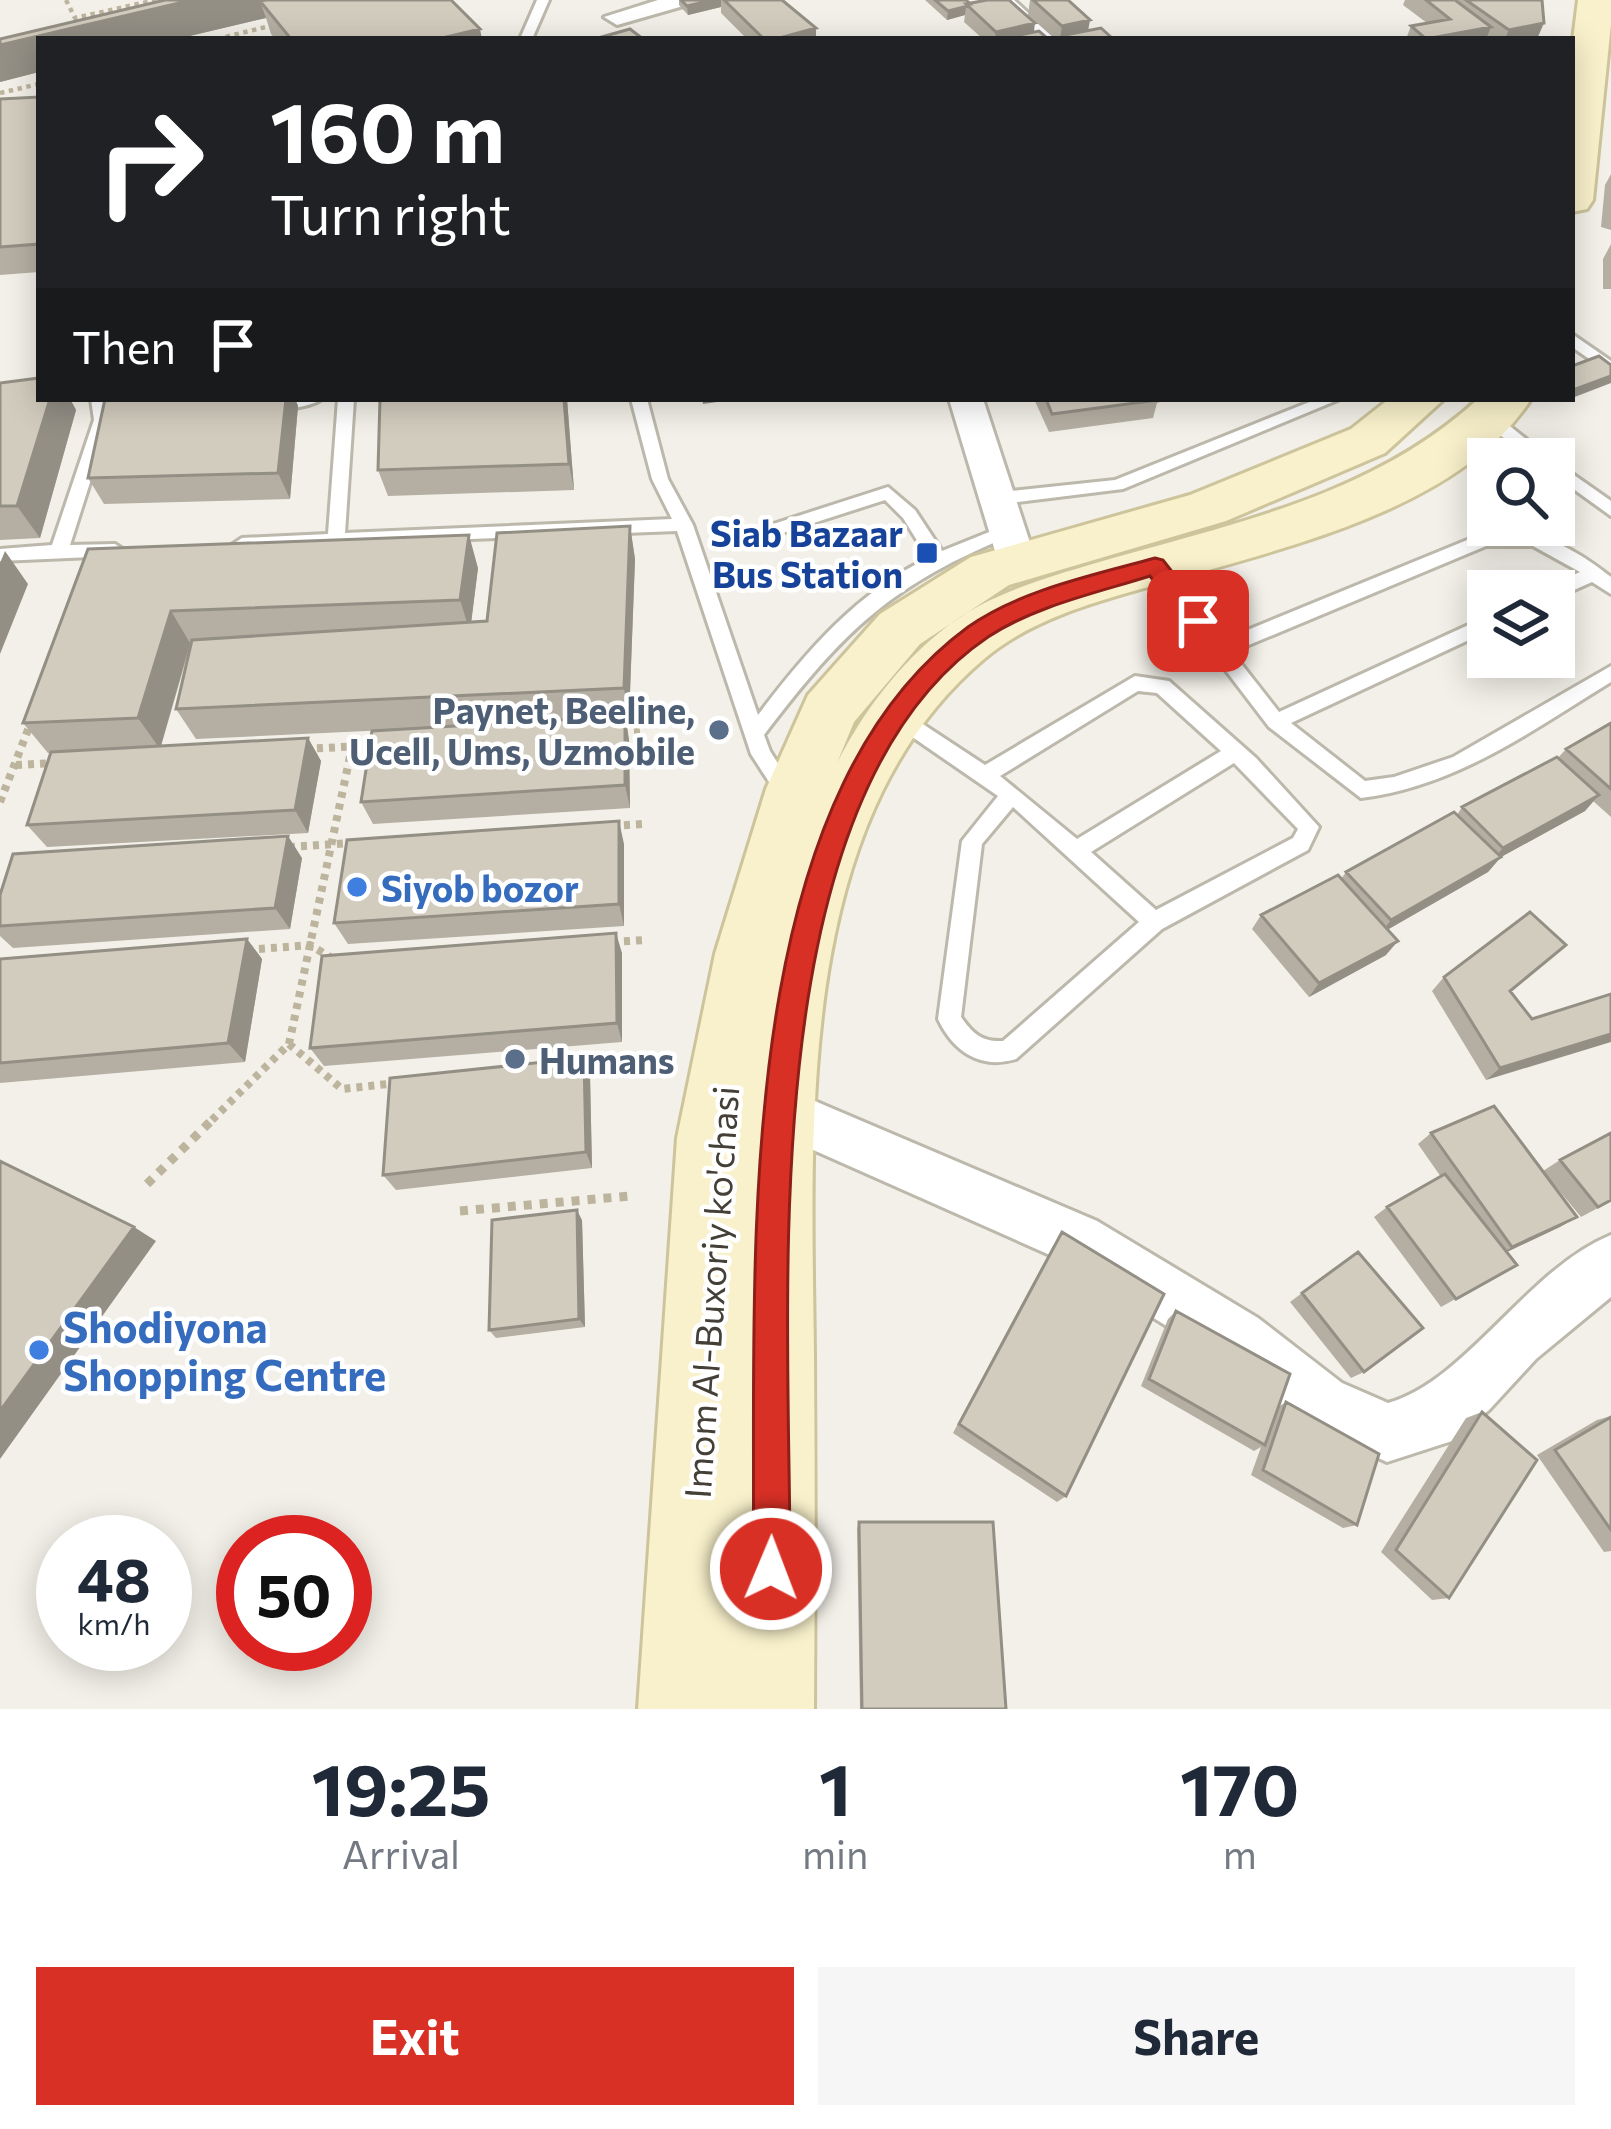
<!DOCTYPE html>
<html lang="en">
<head>
<meta charset="utf-8">
<style>
	body { margin:0; font-family:Commissioner,sans-serif; background:#f6f6f7; color:#1f2937; height:100vh; display:flex; flex-direction:column; font-size:45px; white-space:nowrap }
	* { box-sizing:border-box; margin:0 }
	p { font-size:39px; color:#747a83 }
	.icon { flex:none; width:66px; height:66px; fill:none; stroke:currentColor; stroke-width:2; stroke-linecap:round; stroke-linejoin:round }
	.map { position:relative; height:1709px; overflow:hidden }
	.side { display:flex; flex-direction:column; background:#fff; flex:1 }
	.side>* { flex:none }
	.banner { position:absolute; left:36px; top:36px; width:1539px; height:366px; border-radius:0px; box-shadow:0 6px 30px #0003; background:#202124; color:#fff; overflow:hidden }
	.controls { position:absolute; left:1467px; top:438px; display:grid; gap:24px }
	.controls a { display:grid; place-items:center; width:108px; height:108px; border-radius:0px; background:#fff; box-shadow:0 6px 30px #0003; font-size:60px }
	.speed { position:absolute; left:36px; top:1515px; display:flex; gap:24px; font-size:60px; font-weight:700; text-align:center }
	.speed>* { display:grid; place-content:center; width:156px; height:156px; border-radius:50%; background:#fff; box-shadow:0 6px 30px #0003; line-height:1 }
	.speed small { font-size:30px; font-weight:400 }
	.speed .limit { border:18px solid #d22; background:#fff; color:#111 }
	.pin { position:absolute; display:grid; place-items:center; width:102px; height:102px; color:#fff; margin:-51px; border-radius:24px; box-shadow:0 6px 18px #0006 }
	.me { position:absolute; width:132px; margin:-66px; rotate:1deg; stroke-linejoin:round; filter:drop-shadow(0 0 9px #0008) }
	.turn { display:flex; align-items:center; gap:42px; height:252px; padding:0 36px; font-size:54px }
	.turn .icon { width:156px; height:156px; stroke-width:2.5 }
	.turn b { display:block; font-size:84px; line-height:102px }
	.then { display:flex; align-items:center; height:114px; padding:0 36px; background:#0003; gap:24px; font-size:45px }
	.eta { display:flex; justify-content:space-evenly; align-items:center; height:204px; text-align:center }
	.eta b { font-size:72px; font-weight:700; line-height:84px }
	.cta { display:flex; gap:24px; margin-top:auto; padding:24px 36px }
	.cta a { flex:1; height:138px; border-radius:0px; background:#d93025; color:#fff; font-size:48px; font-weight:700; line-height:138px; text-align:center }
	.cta a+a { background:#f6f6f7; color:#1f2937 }
	.map>svg:first-child { display:block }
	.lines { fill:none; stroke-linecap:round; stroke-linejoin:round }
	.lane-casing { stroke:#bcb8ab; stroke-width:6 }
	.street-casing { stroke:#bcb8ab; stroke-width:6 }
	.secondary-casing { stroke:#cdc49c; stroke-width:6 }
	.path-far2 { stroke:#bdb49e; stroke-width:4.5; stroke-dasharray:4.5 4.5; stroke-linecap:butt }
	.path-far1 { stroke:#bdb49e; stroke-width:8; stroke-dasharray:6 6; stroke-linecap:butt }
	.path { stroke:#bdb49e; stroke-width:9; stroke-dasharray:8 8; stroke-linecap:butt }
	.lane { fill:#fff; fill-rule:evenodd }
	.street { fill:#fff; fill-rule:evenodd }
	.secondary { fill:#f9f1cb; fill-rule:evenodd }
	.wall { fill:#b5afa3 }
	.shaded-wall { fill:#938f85 }
	.building { fill:#d2ccbe; stroke:#938f85; stroke-width:3 }
	.route { fill:#d93025; stroke:#8d1f18; stroke-width:3 }
	.transit-dot { fill:#1a4fb4; stroke:#fff; stroke-width:4.5 }
	.service-dot { fill:#5c6f8a; stroke:#fff; stroke-width:4.5 }
	.shop-dot { fill:#3f7fe0; stroke:#fff; stroke-width:4.5 }
	.labels { text-anchor:middle; dominant-baseline:central; stroke-width:9; stroke-linejoin:round; paint-order:stroke }
	.transit-label { font-size:36px; font-weight:bold; fill:#164399; stroke:#fff; text-anchor:end }
	.service-label { font-size:36px; font-weight:bold; fill:#4e5e75; stroke:#fff; text-anchor:end }
	.shop-label { font-size:36px; font-weight:bold; fill:#366cbe; stroke:#fff; text-anchor:start }
	.street-label { font-size:36px; fill:#444037; stroke:#fff }
	.near-shop-label { font-size:42px; font-weight:bold; fill:#366cbe; stroke:#fff; text-anchor:start }
</style>
</head>
<body>
<div class="map">
<svg width="1611" height="1709" viewBox="0 0 1611 1709">
	<rect width="100%" height="100%" fill="#f2f0e8"/>
	<g class="lines">
		<defs>
			<path id="lane" d="M537,0H549L532,39H520Z
				M1572,334L1611,361V374L1572,347Z
				M91,399H107L110,420L70,545L115,544L124,550L115,556L0,561V549L52,545L94,420Z
				M322,399C309,408 272,413 259,404L266,399Z
				M338,399H354L345,533L672,519L652,479L631,399H647L668,479L693,525L758,715C805,653 856,593 928,558L903,518L885,500L770,537L764,535V527L888,487L915,510L942,551L1009,524L1018,530L1015,534C891,584 844,630 764,735L770,751L797,793L794,799H780L751,754L677,531L236,548L233,544L242,538L328,534Z
				M1317,399H1340L1123,489L1001,504L992,498L1001,492L1115,480Z
				M1490,414L1496,415L1551,459H1532L1484,423L1482,419Z
				M1554,461L1611,501V516L1554,475Z
				M1502,531C1545,532 1578,551 1611,577V594L1592,582L1554,599V591H1546L1548,587L1580,572L1533,546H1486L1232,652L1279,712L1488,616V631L1291,723L1365,781L1394,777L1453,757L1611,666V682C1531,731 1457,786 1361,798L1269,727L1146,566L1149,562H1161L1223,640L1477,536Z
				M1135,676L1169,681L1256,758L1319,827L1308,850L1162,929L1016,1059C980,1070 953,1051 938,1019L962,841L998,796L892,723L889,718L892,713H906L985,765ZM1138,691L1157,693L1221,751L1077,839L1000,776ZM1234,763L1298,829L1293,838L1156,910L1091,852ZM1013,807L1139,922L1003,1041C982,1042 973,1034 961,1017L982,844Z"/>
			<path id="street" d="M658,0H704L617,25L604,17Z
				M986,0H1014L1056,39H1028Z
				M949,399H983L1036,561L1030,571H1004L998,561Z
				M777,1085L1097,1221L1258,1318L1342,1383L1388,1403C1468,1380 1526,1270 1611,1235V1297L1536,1359L1489,1410L1452,1441L1387,1462L1302,1423L1218,1358L1059,1259L759,1126L752,1109L759,1092Z"/>
			<path id="secondary" d="M1578,0H1611V24L1593,200L1587,209L1572,212V48Z
				M1389,399H1444L1385,453L1226,521L1009,585L920,644L854,722L837,763C863,712 899,664 945,628C992,591 1056,575 1113,558C1243,521 1376,493 1478,399H1531C1460,509 1283,548 1166,582C1105,599 1033,617 984,659C792,821 812,1130 814,1356C815,1474 815,1591 814,1709H638L677,1138L715,954L766,789L808,695L880,614L971,557L1190,495L1351,429Z"/>
		</defs>
		<use href="#lane" class="lane-casing"/>
		<use href="#street" class="street-casing"/>
		<use href="#secondary" class="secondary-casing"/>
		<path class="path-far2" d="M66,0L75,18L156,0
			M217,39L278,24
			M0,93L39,84"/>
		<path class="path-far1" d="M622,732L646,730
			M305,749L380,745
			M16,765L56,763
			M0,802L31,722
			M612,826L643,824
			M289,847L352,843
			M612,942L645,940
			M247,950L310,945L335,960
			M289,1044L342,1089L397,1083
			M579,1065L636,1059
			M212,1120L289,1044L352,747"/>
		<path class="path" d="M147,1184L215,1117
			M460,1211L630,1196"/>
		<use href="#lane" class="lane"/>
		<use href="#street" class="street"/>
		<use href="#secondary" class="secondary"/>
	</g>
	<path class="wall" d="M165,0H451L482,39H275L271,34L266,18L177,39H39V72L0,82V39Z
		M679,0H782L816,39H747L721,13V7L688,15L679,5Z
		M925,0H966L1048,39H983L964,22L965,15L947,20Z
		M1030,0H1068L1089,31L1113,39H1055L1028,15Z
		M1405,0H1542L1537,39H1490L1487,37L1486,39H1406L1411,26L1427,23L1403,5Z
		M39,97V272L0,275V99Z
		M1611,174V230L1601,227L1605,185Z
		M1611,244V289H1603V259Z
		M0,383L39,399H70L76,410L40,538L0,540Z
		M105,399H295L298,406L290,499L104,504L88,478Z
		M380,399H567L574,490L388,496L378,470Z
		M1034,399H1170L1157,403L1153,418L1049,432Z
		M630,526L635,559L629,719H625L629,740L630,808L373,824L361,802L409,729L196,739L176,709L191,643L161,746L308,738L321,761L308,833L47,847L27,825L50,753H48L23,723L88,549L478,568L471,622L487,621Z
		M1611,723V817L1593,801L1585,811L1501,857L1488,872L1387,930L1386,955L1309,997L1252,929L1261,915L1341,879L1346,872L1457,815L1462,807L1558,758L1566,749Z
		M624,844V926L348,944L334,923Z
		M302,858L290,929L13,948L0,936V895Z
		M247,939L262,959L245,1062L0,1083V959Z
		M1566,945L1511,992L1532,1019L1611,994L1486,1080L1432,991L1444,977Z
		M622,953V1042L324,1066L310,1048Z
		M590,1076L592,1168L396,1190L383,1175Z
		M1431,1133L1577,1217L1507,1252L1517,1265L1441,1307L1374,1217L1387,1207L1441,1177L1418,1144Z
		M1560,1160L1611,1201L1581,1217L1543,1171Z
		M582,1220L585,1327L496,1338L489,1330Z
		M1053,1246L1066,1496L1057,1502L953,1433Z
		M1302,1293L1364,1372L1351,1378L1290,1302Z
		M1176,1311L1278,1407L1286,1402L1357,1525L1343,1528L1251,1475L1261,1447L1254,1451L1141,1386L1168,1319Z
		M1482,1412L1449,1598L1432,1600L1381,1552L1466,1418Z
		M1611,1416V1551L1604,1552L1537,1455L1597,1420Z
		M859,1522L1006,1709H860L857,1528Z"/>
	<path class="shaded-wall" d="M192,0H338L260,1L266,18L177,39H39V72L0,82V45Z
		M713,0H721V7L688,15L687,6Z
		M966,7L965,15L947,20L948,11Z
		M1090,20L1087,37L1065,35L1064,39H1060L1062,26Z
		M1035,23L1033,39H995L996,32Z
		M1544,23L1537,39H1505L1509,30Z
		M1491,27L1486,39H1426Z
		M816,28V39H776Z
		M480,29L482,39H438Z
		M1611,376V383L1572,398L1573,390Z
		M50,399H70L76,410L40,538L17,506Z
		M286,399H295L298,406L290,499L278,473Z
		M564,399H567L574,490L569,464Z
		M702,399H738L703,404Z
		M630,526L635,559L629,719L624,688Z
		M469,535L478,568L470,632L460,600Z
		M5,551L28,584L0,654V563Z
		M171,611L190,643L160,749L138,718Z
		M625,716L629,740L630,808L625,785Z
		M308,738L321,761L308,833L295,810Z
		M1599,795L1585,811L1501,857L1488,872L1380,934L1391,920L1490,863L1503,848Z
		M619,821L624,844V926L619,904Z
		M288,836L302,858L290,929L275,908Z
		M616,933L622,953V1042L617,1023Z
		M247,939L262,959L245,1062L228,1043Z
		M1398,941L1386,955L1309,997L1319,983Z
		M1611,1034V1042L1486,1080L1500,1068Z
		M584,1058L590,1076L592,1168L586,1152Z
		M577,1210L582,1220L585,1327L579,1319Z
		M1577,1217L1560,1227L1496,1257L1512,1247Z
		M134,1227L156,1241L0,1459V1411Z"/>
	<path class="building" d="M165,0H192L0,45V39Z
		M266,0H451L480,29L438,39H291L260,1Z
		M681,0H713L687,6Z
		M724,0H782L816,28L776,39H764Z
		M935,0H966L970,4H966L968,6L948,11Z
		M987,0H1009L1035,23L996,32L966,4Z
		M1033,0H1068L1090,20L1062,26Z
		M1426,0H1455L1491,27L1426,39L1411,26L1450,19Z
		M1466,0H1542L1544,23L1509,30Z
		M1101,28L1113,39H1069L1065,35Z
		M630,29L643,39L598,38Z
		M1039,31L1048,39H999Z
		M39,97V244L0,247V99Z
		M1599,356L1611,365V376L1573,390L1572,366Z
		M39,378V399H50L17,506H0V383Z
		M105,399H286L278,473L88,478Z
		M380,399H564L569,464L378,470Z
		M1046,399H1157L1158,400L1052,414Z
		M630,526L624,688L176,709L192,640L487,621L497,533Z
		M469,535L460,600L171,611L138,718L23,723L88,549Z
		M625,716V785L361,802L372,731Z
		M1611,723V789L1566,749Z
		M308,738L295,810L27,825L51,752Z
		M1557,757L1599,795L1503,848L1462,807Z
		M1454,812L1501,857L1391,920L1346,872Z
		M619,821V904L334,923L347,840Z
		M288,836L275,908L0,926V895L13,854Z
		M1338,875L1398,941L1319,983L1261,915Z
		M1530,912L1566,945L1510,991L1532,1019L1611,994V1034L1500,1068L1444,977Z
		M616,933L617,1023L310,1048L322,956Z
		M247,939L228,1043L0,1063V959Z
		M584,1058L586,1152L383,1175L390,1078Z
		M1494,1106L1577,1217L1512,1247L1431,1133Z
		M1611,1133V1200L1598,1207L1560,1160Z
		M0,1161L134,1227L0,1411Z
		M1445,1174L1517,1265L1456,1299L1387,1207Z
		M577,1210L579,1319L489,1330L492,1220Z
		M1062,1232L1164,1294L1066,1496L959,1424Z
		M1358,1252L1423,1328L1364,1372L1302,1293Z
		M1176,1311L1290,1374L1265,1445L1149,1379Z
		M1286,1402L1379,1454L1357,1525L1263,1470Z
		M1482,1412L1537,1460L1449,1598L1396,1550Z
		M1611,1417V1530L1555,1450Z
		M859,1522H993L1006,1709H862Z"/>
	<path class="route" d="M1155,558L1163,560L1206,615V628H1189L1150,576C1096,593 1035,606 988,637C747,800 791,1311 790,1569L785,1582L771,1587L758,1582L753,1569C758,1292 720,809 968,627C1020,590 1094,575 1155,558Z"/>
	<rect class="transit-dot" x="915" y="541" width="24" height="24" rx="6"/>
	<g class="service-dot">
		<circle cx="719" cy="730" r="12"/>
		<circle cx="515" cy="1059" r="12"/>
	</g>
	<g class="shop-dot">
		<circle cx="357" cy="887" r="12"/>
		<circle cx="39" cy="1350" r="12"/>
	</g>
	<g class="labels">
		<g class="transit-label">
			<text x="903" y="532">Siab Bazaar<tspan x="903" dy="41">Bus Station</tspan></text>
		</g>
		<g class="service-label">
			<text x="695" y="709">Paynet, Beeline,<tspan x="695" dy="41">Ucell, Ums, Uzmobile</tspan></text>
			<text x="539" y="1059" text-anchor="start">Humans</text>
		</g>
		<g class="shop-label">
			<text x="381" y="887">Siyob bozor</text>
		</g>
		<g class="street-label">
			<text transform="translate(710 1292) rotate(-86)">Imom Al-Buxoriy ko'chasi</text>
		</g>
		<g class="near-shop-label">
			<text x="63" y="1326">Shodiyona<tspan x="63" dy="48">Shopping Centre</tspan></text>
		</g>
	</g>
</svg>
<div class="controls">
<a><svg class="icon" aria-label="search" viewBox="0 0 24 24"><circle cx="10" cy="10" r="6"/><path d="M15 15l6 6"/></svg></a>
<a><svg class="icon" aria-label="layers" viewBox="0 0 24 24"><path d="M12 4l9 5-9 5-9-5zM3 14l9 5 9-5"/></svg></a>
</div>
<div class="speed"><div>48<small>km/h</small></div><div class="limit">50</div></div>
<div class="pin" style="left:1198px;top:621px;background:#d93025"><svg class="icon" aria-label="arrive" viewBox="0 0 24 24"><path d="M6 21V4h12l-3 4 3 4H6"/></svg></div>
<svg class="me" style="left:771px;top:1569px" viewBox="-20 -20 40 40"><circle r="17" fill="#d93025" stroke="#fff" stroke-width="3"/><path d="M0-11L8 9 0 5-8 9z" fill="#fff"/></svg>
<div class="banner">
<div class="turn"><svg class="icon" aria-label="right" viewBox="0 0 24 24"><path d="M7 20v-9h11M14 6l5 5-5 5"/></svg><div><b>160 m</b>Turn right</div></div>
<div class="then">Then<svg class="icon" aria-label="arrive" viewBox="0 0 24 24"><path d="M6 21V4h12l-3 4 3 4H6"/></svg></div>
</div>
</div>
<section class="side">
<div class="eta">
<div><b>19:25</b><p>Arrival</p></div>
<div><b>1</b><p>min</p></div>
<div><b>170</b><p>m</p></div>
</div>
<div class="cta"><a>Exit</a><a>Share</a></div>
</section>
</body>
</html>
